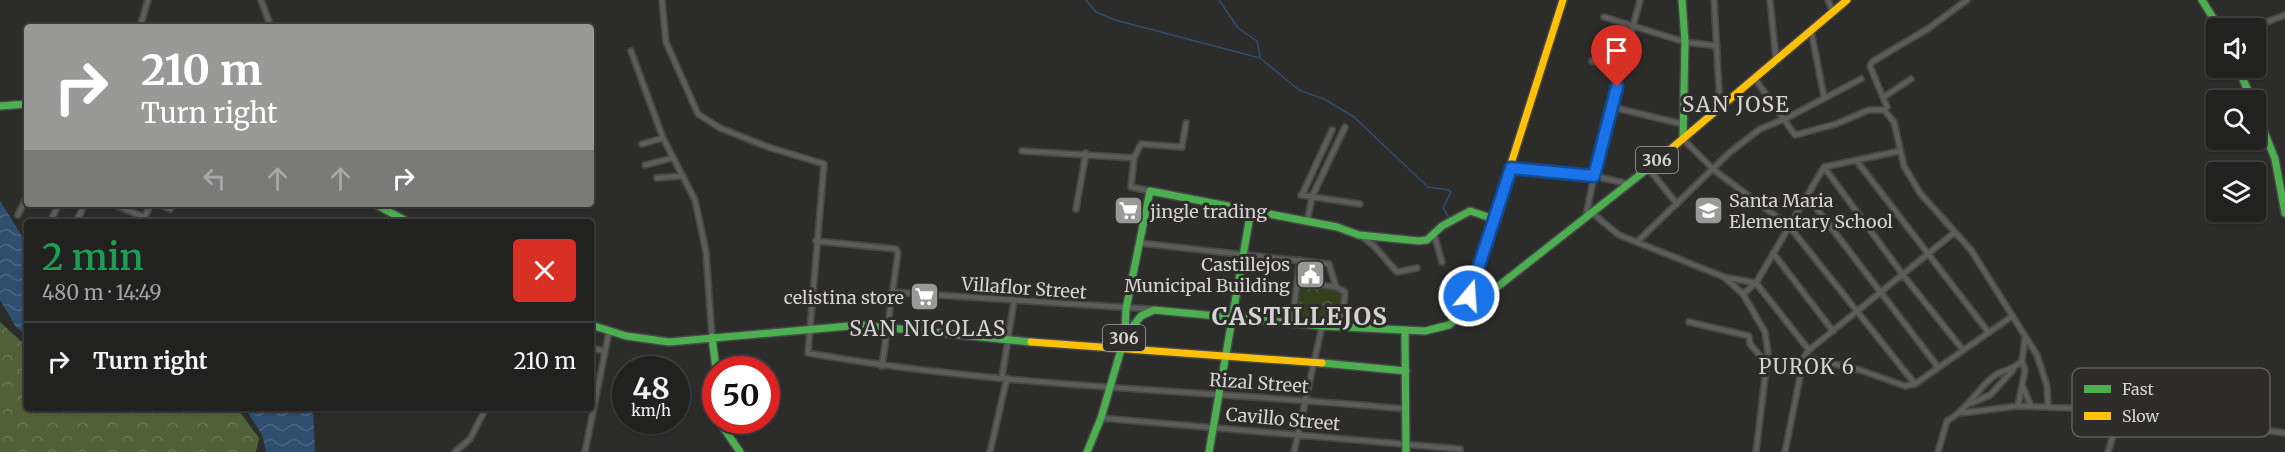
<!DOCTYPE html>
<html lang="en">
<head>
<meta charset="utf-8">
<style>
	body { margin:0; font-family:Merriweather,serif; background:#292929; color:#f1f3f6; height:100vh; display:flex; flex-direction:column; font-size:22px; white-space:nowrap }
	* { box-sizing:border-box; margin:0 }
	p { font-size:20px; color:#a2a3a5 }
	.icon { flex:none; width:33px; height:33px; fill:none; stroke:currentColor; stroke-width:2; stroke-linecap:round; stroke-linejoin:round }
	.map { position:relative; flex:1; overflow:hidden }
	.sheet { position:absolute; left:24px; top:219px; width:570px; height:192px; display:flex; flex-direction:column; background:#212120; border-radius:6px; box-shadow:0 2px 4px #0004,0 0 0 2px #3e3e3e }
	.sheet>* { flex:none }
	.top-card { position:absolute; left:24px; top:24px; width:570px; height:183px; border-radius:6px; box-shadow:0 2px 4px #0004,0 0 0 2px #3e3e3e; background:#999998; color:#fff; overflow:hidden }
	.controls { position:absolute; left:2206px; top:18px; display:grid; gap:12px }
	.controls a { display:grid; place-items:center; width:60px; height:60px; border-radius:6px; background:#212120; box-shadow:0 2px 4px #0004,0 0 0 2px #3e3e3e; font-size:30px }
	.speed { position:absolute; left:612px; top:356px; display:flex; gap:12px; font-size:30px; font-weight:700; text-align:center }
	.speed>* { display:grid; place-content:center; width:78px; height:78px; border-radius:50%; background:#212120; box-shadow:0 2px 4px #0004,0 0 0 2px #3e3e3e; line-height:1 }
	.speed small { font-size:15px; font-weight:400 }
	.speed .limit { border:9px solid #d22; background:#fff; color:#111 }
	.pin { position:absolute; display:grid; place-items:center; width:51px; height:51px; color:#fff; margin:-62px -26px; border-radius:50% 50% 50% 0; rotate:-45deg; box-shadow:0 0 6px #0007 }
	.pin .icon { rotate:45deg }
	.me { position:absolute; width:66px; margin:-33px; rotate:18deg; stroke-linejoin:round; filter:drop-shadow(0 0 4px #0008) }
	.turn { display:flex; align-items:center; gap:21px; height:126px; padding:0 18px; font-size:27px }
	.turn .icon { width:78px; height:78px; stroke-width:2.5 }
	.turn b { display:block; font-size:42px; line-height:51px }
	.lanes { display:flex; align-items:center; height:57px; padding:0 18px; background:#0003; justify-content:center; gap:30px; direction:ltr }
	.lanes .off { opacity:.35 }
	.round { display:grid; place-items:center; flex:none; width:63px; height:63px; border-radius:6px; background:#292929 }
	.summary { display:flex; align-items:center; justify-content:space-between; height:102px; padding:0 18px }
	h1 { font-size:36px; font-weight:600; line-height:45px; color:#1e9e55 }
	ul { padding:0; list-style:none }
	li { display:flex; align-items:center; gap:18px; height:78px; padding:0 18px; border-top:2px solid #3e3e3e }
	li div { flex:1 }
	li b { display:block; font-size:22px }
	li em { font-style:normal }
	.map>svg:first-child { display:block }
	.forest { fill:url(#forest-crowns) }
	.park { fill:url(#park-crowns) }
	.water { fill:url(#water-waves) }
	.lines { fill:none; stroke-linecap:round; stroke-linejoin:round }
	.stream { stroke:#2f4f71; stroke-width:1.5 }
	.street-casing { stroke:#474746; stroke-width:8 }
	.fast-casing { stroke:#474746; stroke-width:10 }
	.slow-casing { stroke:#474746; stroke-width:10 }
	.street { stroke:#5c5c5b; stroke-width:4.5 }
	.fast { stroke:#4caf50; stroke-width:7 }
	.slow { stroke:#ffc107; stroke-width:7 }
	.route-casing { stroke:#114b97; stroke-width:15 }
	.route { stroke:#1a73e8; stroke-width:10 }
	.labels { text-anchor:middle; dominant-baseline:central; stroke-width:6; stroke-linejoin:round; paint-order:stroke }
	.shield { fill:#2d2c2a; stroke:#a2a2a0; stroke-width:1.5 }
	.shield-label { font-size:16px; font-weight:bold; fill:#d4d4d3 }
	.poi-label { font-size:18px; fill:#d4d4d3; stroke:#2d2c2a; text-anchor:start }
	.street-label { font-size:18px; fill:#d4d4d3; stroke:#2d2c2a }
	.neighbourhood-label { font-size:20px; letter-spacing:1.5px; fill:#d4d4d3; stroke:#2d2c2a }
	.quarter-label { font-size:21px; letter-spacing:1.5px; fill:#d4d4d3; stroke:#2d2c2a }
	.district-label { font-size:24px; font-weight:bold; letter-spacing:1.5px; fill:#d4d4d3; stroke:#2d2c2a }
	.key { fill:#2d2c2a; stroke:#5f5e5d; stroke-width:1.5 }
	.key-label { font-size:16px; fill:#d4d4d3 }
</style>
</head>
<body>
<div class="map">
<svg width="2285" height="452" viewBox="0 0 2285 452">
	<defs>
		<pattern id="forest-crowns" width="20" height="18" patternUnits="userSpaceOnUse" patternTransform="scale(1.5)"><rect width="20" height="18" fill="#506137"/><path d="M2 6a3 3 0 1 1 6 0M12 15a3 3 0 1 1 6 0" fill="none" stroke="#687753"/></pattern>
		<pattern id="park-crowns" width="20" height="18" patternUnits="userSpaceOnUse" patternTransform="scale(1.5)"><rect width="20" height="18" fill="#33401e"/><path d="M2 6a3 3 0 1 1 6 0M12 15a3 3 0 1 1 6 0" fill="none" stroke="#505b3e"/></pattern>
		<pattern id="water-waves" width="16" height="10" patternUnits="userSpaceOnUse" patternTransform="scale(1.5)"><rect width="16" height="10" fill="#2f4f71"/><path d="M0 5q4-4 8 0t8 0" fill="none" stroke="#4c6784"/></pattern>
	</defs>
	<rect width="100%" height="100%" fill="#2c2c2b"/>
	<path class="forest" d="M0,322L27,347V408H237L259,438L256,452H0Z"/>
	<path class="park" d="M1298,286L1335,289L1341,295L1339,322L1294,319Z"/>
	<path class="water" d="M0,201L27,244V336L16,327L0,300Z
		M245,408H313L315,452H266L262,435Z"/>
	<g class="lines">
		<path class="stream" d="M1086,0L1096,12L1115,20L1260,58L1299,90L1324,99L1354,117L1428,187L1449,190L1451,192L1443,208L1448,216
			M1219,0L1238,28L1257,41L1260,57"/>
		<defs>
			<path id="street" d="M261,0L271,27
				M662,0L666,42L698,114L720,128L768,147L824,164L808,353C1005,388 1207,390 1406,409
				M1714,0L1720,107
				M1770,0L1776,60
				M1828,0L1833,12
				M1604,17L1685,42L1717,46
				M140,27L148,0
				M2251,28L2285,15
				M1811,30L1824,97
				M631,51L663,138L695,200L706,252L712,337
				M1592,61L1623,67
				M1755,79L1795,135L1836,124L1869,110H1884L1894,122L1904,166L1920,193L1971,250L2037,355L2047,386L2048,406
				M1884,97L1911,79
				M1612,107L1682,124
				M1884,110L1887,107L1870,66L1872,62L1929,28L1967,0
				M1683,139L1714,170L1789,226L1915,384
				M642,144L663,138
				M1022,151L1134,158L1141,144L1182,147L1186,123
				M1134,158L1131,187L1150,191
				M1856,160L1989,333
				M645,165L672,158
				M1824,167L1903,275L1963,350
				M1511,168L1594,176L1629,184
				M1648,168L1677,204
				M657,178L683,176
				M1301,195L1360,204
				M1302,195L1332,130
				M1807,196L1938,367
				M113,204L144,217
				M159,204L170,209
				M1076,209L1086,153
				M1592,213L1619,235L1724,277L1743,294L1765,332L1768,353L1756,452
				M18,215L27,196
				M1586,216L1594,176L1640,0
				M50,222L59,204
				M76,222L85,204
				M142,222L151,204
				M1307,222L1312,197L1345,127
				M1434,234L1442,262
				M1360,235L1374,246L1397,272L1417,268
				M816,241L896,249L898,253L882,366
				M1638,241L1729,153L1760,129L1785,119L1861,79
				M1139,243L1329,264L1336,287
				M1773,253L1833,331
				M1724,277L1756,283
				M1298,282L1336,287L1345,292L1342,327
				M892,292L1150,309
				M1743,294L1756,283
				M1689,322L1749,336L1750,344L1767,364
				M1292,323L1300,260
				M591,348L605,351
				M1809,350L1756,283L1824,167L1900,151
				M1804,357L1860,370L1905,386L1915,384L2011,317
				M1002,377L1014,301
				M2023,387L2031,406
				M1972,403L1990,395L2013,370
				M2018,406L2025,370L2022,361
				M1962,413L2018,406L2121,410L2285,433
				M1101,418L1460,449V452
				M455,452L470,439L486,408
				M585,452L609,332
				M990,452L1007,378
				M1294,452L1322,326
				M1785,452L1804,357L1809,350L1955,232
				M1938,452L1947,421C1970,408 1980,384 1997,374C2007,369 2014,369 2022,361L2025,338
				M2108,452L2121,410"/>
			<path id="fast" d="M1682,0L1685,42L1683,139
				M2202,0L2219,28
				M2238,68L2252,100
				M0,106L27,104
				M2256,111L2275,159L2285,213
				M375,204L408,222
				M591,325L626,336L669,342L861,325L1031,342
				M1405,330L1406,452
				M1125,336L1126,309L1150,191L1337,227L1359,235L1419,241L1427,240L1442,226L1470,211L1494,219
				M712,337L716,369
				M1322,363L1406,371
				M722,420L723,427L740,452
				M1087,452L1101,418L1125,336L1141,316L1154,310L1322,326L1425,331L1449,325L1646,170
				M1209,452L1251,210"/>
			<path id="slow" d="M1646,170L1847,0
				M1463,315L1563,0
				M1031,342L1322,363"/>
		</defs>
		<use href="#street" class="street-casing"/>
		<use href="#fast" class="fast-casing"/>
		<use href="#slow" class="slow-casing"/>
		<use href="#street" class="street"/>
		<use href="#fast" class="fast"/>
		<use href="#slow" class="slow"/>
	</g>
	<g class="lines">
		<defs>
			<path id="route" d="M1469,296L1511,168L1594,176L1617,87"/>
		</defs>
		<use href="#route" class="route-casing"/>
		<use href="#route" class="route"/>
	</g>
	<defs>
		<symbol id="school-square" viewBox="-11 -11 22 22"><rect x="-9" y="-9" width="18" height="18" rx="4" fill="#999998" stroke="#2d2c2a"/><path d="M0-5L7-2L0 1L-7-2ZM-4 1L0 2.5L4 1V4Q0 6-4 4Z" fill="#fff"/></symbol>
		<symbol id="supermarket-square" viewBox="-11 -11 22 22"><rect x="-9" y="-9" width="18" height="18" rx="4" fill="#999998" stroke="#2d2c2a"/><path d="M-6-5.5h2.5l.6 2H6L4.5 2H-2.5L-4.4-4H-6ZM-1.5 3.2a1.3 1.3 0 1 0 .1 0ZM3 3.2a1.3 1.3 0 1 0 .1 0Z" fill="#fff"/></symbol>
		<symbol id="civic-square" viewBox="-11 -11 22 22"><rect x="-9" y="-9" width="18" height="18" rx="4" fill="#999998" stroke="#2d2c2a"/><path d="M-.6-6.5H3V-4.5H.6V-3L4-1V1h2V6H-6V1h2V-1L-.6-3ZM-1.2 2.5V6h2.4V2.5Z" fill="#fff"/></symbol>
	</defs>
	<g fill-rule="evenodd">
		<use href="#school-square" x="1692" y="194" width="33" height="33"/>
		<use href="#supermarket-square" x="1112" y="194" width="33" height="33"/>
		<use href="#civic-square" x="1294" y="258" width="33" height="33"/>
		<use href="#supermarket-square" x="908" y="280" width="33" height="33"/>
	</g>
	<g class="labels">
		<g class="shield">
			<rect x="1636" y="147" width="42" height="26" rx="4.5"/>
			<rect x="1103" y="325" width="42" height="26" rx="4.5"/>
		</g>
		<g class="shield-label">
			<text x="1657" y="160">306</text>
			<text x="1124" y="338">306</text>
		</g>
		<g class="poi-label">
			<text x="1729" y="200">Santa Maria<tspan x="1729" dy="21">Elementary School</tspan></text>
			<text x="1150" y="211">jingle trading</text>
			<text x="1290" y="264" text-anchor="end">Castillejos<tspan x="1290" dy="21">Municipal Building</tspan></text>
			<text x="904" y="297" text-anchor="end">celistina store</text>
		</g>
		<g class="street-label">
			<text transform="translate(1024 288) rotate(4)">Villaflor Street</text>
			<text transform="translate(1259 383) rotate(4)">Rizal Street</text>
			<text transform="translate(1283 419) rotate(5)">Cavillo Street</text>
		</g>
		<g class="neighbourhood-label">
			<text x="1807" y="366">PUROK 6</text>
		</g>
		<g class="quarter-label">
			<text x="1736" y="104">SAN JOSE</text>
			<text x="928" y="328">SAN NICOLAS</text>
		</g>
		<g class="district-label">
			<text x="1300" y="316">CASTILLEJOS</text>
		</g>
	</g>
	<rect x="2072" y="368" width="198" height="69" rx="9" class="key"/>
	<rect x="2084" y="385" width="27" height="8" fill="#4caf50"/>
	<rect x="2084" y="412" width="27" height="8" fill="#ffc107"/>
	<g class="key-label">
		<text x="2122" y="395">Fast</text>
		<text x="2122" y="422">Slow</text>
	</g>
</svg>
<div class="controls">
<a><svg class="icon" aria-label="sound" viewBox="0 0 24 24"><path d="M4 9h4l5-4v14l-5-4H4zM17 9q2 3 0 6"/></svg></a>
<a><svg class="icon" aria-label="search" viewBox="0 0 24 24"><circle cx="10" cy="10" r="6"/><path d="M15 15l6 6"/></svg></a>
<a><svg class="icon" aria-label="layers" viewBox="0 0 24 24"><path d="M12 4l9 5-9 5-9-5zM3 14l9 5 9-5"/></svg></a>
</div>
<div class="speed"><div>48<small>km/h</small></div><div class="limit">50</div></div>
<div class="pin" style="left:1617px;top:87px;background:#d93025"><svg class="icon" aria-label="arrive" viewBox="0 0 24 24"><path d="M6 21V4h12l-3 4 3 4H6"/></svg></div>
<svg class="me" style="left:1469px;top:296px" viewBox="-20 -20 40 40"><circle r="17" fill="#1a73e8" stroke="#fff" stroke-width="3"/><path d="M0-11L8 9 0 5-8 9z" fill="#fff"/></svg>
<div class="top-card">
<div class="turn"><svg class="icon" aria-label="right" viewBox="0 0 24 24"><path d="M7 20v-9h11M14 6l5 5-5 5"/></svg><div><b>210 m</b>Turn right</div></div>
<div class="lanes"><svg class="icon off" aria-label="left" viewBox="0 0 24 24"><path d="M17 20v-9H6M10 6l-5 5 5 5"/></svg><svg class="icon off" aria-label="ahead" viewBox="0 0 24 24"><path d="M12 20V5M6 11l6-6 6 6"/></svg><svg class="icon off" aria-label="ahead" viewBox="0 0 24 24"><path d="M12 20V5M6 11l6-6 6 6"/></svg><svg class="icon" aria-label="right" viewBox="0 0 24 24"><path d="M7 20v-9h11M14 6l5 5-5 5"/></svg></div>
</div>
<section class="sheet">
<div class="summary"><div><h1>2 min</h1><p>480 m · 14:49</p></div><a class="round" style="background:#d93025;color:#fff"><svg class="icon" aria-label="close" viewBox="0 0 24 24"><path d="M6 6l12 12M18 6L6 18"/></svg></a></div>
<ul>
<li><svg class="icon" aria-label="right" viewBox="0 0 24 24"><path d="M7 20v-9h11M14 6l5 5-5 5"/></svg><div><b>Turn right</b></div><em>210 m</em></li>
</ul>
</section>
</div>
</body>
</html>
